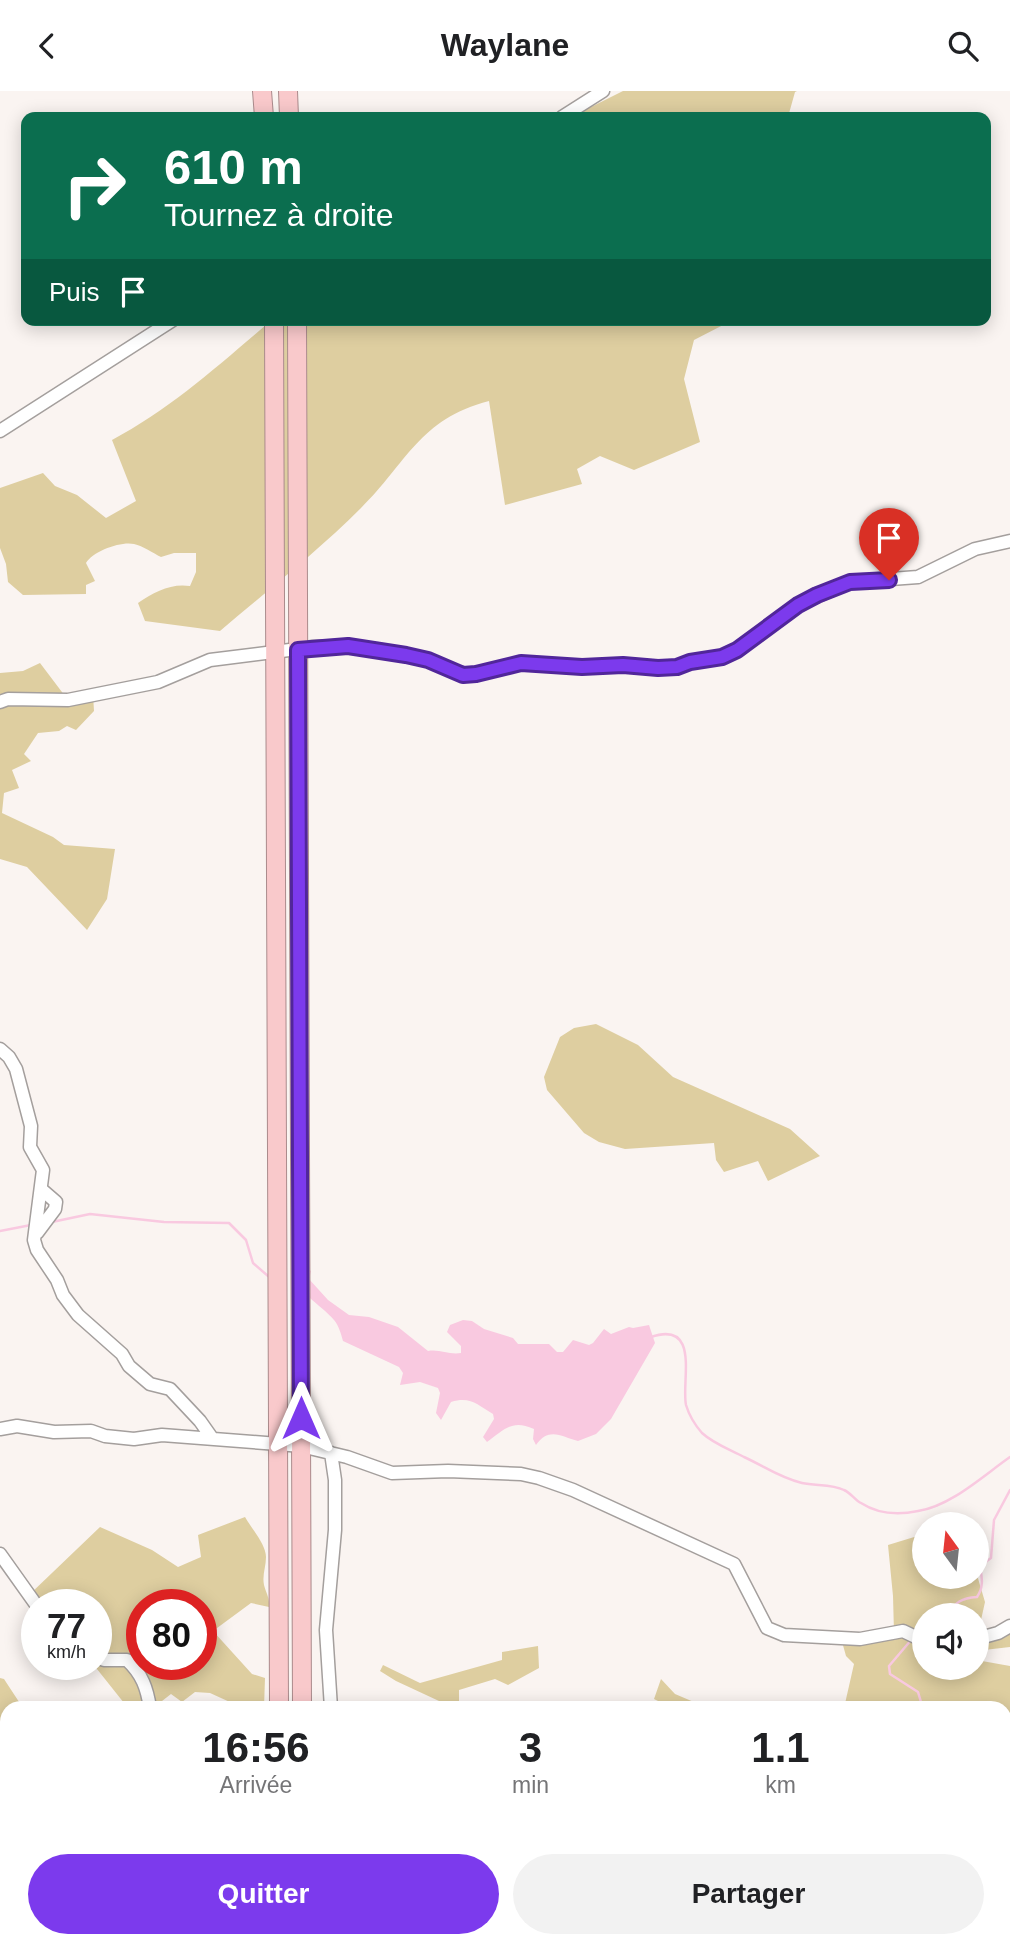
<!DOCTYPE html>
<html lang="fr">
<head>
<meta charset="utf-8">
<style>
	body { margin:0; font-family:Helvetica,sans-serif; background:#f2f2f2; color:#202124; height:100vh; display:flex; flex-direction:column; font-size:26px; white-space:nowrap }
	* { box-sizing:border-box; margin:0 }
	p { font-size:23px; color:#757577 }
	.icon { flex:none; width:38px; height:38px; fill:none; stroke:currentColor; stroke-width:2; stroke-linecap:round; stroke-linejoin:round }
	.map { position:relative; flex:1; overflow:hidden }
	.panel { position:absolute; left:0px; top:1610px; width:1012px; height:247px; display:flex; flex-direction:column; background:#fff; border-radius:21px 21px 0 0; box-shadow:0 4px 18px #0003 }
	.panel>* { flex:none }
	.top-card { position:absolute; left:21px; top:21px; width:970px; height:214px; border-radius:14px; box-shadow:0 4px 18px #0003; background:#0b6e4f; color:#fff; overflow:hidden }
	.needle { width:46px; rotate:345deg }
	.fabs { position:absolute; left:912px; top:1421px; display:grid; gap:14px }
	.fabs a { display:grid; place-items:center; width:77px; height:77px; border-radius:50%; background:#fff; box-shadow:0 4px 18px #0003; font-size:35px }
	.speed { position:absolute; left:21px; top:1498px; display:flex; gap:14px; font-size:35px; font-weight:700; text-align:center }
	.speed>* { display:grid; place-content:center; width:91px; height:91px; border-radius:50%; background:#fff; box-shadow:0 4px 18px #0003; line-height:1 }
	.speed small { font-size:18px; font-weight:400 }
	.speed .limit { border:10px solid #d22; background:#fff; color:#111 }
	.pin { position:absolute; display:grid; place-items:center; width:60px; height:60px; color:#fff; margin:-72px -30px; border-radius:50% 50% 50% 0; rotate:-45deg; box-shadow:0 0 7px #0007 }
	.pin .icon { rotate:45deg }
	.me { position:absolute; width:77px; margin:-38px; rotate:0deg; stroke-linejoin:round; filter:drop-shadow(0 0 5px #0008) }
	.turn { display:flex; align-items:center; gap:24px; height:147px; padding:0 28px; font-size:32px }
	.turn .icon { width:91px; height:91px; stroke-width:2.5 }
	.turn b { display:block; font-size:49px; line-height:60px }
	.then { display:flex; align-items:center; height:66px; padding:0 28px; background:#0003; gap:14px; font-size:26px }
	.eta { display:flex; justify-content:space-evenly; align-items:center; height:119px; text-align:center }
	.eta b { font-size:42px; font-weight:700; line-height:49px }
	.primary-button { display:flex; gap:14px; margin-top:auto; padding:14px 28px }
	.primary-button a { flex:1; height:80px; border-radius:42px; background:#7c3aed; color:#fff; font-size:28px; font-weight:700; line-height:80px; text-align:center }
	.primary-button a+a { background:#f2f2f2; color:#202124 }
	header { display:flex; justify-content:space-between; align-items:center; height:91px; padding:0 28px; background:#fff; font-size:32px; font-weight:700 }
	.map>svg:first-child { display:block }
	.green { fill:#decea0; fill-rule:evenodd }
	.water { fill:#f9c9e0 }
	.lines { fill:none; stroke-linecap:round; stroke-linejoin:round }
	.stream { stroke:#f9c9e0; stroke-width:2.5 }
	.minor-casing { stroke:#a49f9d; stroke-width:15 }
	.highway-casing { stroke:#ab8b8c; stroke-width:20 }
	.minor { stroke:#fff; stroke-width:12 }
	.highway { stroke:#f9c9cb; stroke-width:18 }
	.route-casing { stroke:#51269a; stroke-width:18 }
	.route { stroke:#7c3aed; stroke-width:12 }
</style>
</head>
<body>
<header><svg class="icon" aria-label="back" viewBox="0 0 24 24"><path d="M15 5l-7 7 7 7"/></svg>Waylane<svg class="icon" aria-label="search" viewBox="0 0 24 24"><circle cx="10" cy="10" r="6"/><path d="M15 15l6 6"/></svg></header>
<div class="map">
<svg width="1010" height="1856" viewBox="0 0 1010 1856">
	<rect width="100%" height="100%" fill="#faf4f1"/>
	<path class="green" d="M623,0H797L795,1L788,26H562L573,25Z
		M272,229H727V232L694,249L684,288L700,351L634,379L600,365L577,378L582,393L505,414L489,310C419,328 407,372 361,417C317,461 267,500 220,540L145,530L138,512C154,501 171,492 190,495L196,481V462H174L161,466C153,462 143,455 134,453C121,450 93,460 86,472L95,490L86,494V503L23,504L8,491L6,473L0,457V397L43,382L55,395L77,404L106,427L136,410L112,349C171,318 221,272 272,229Z
		M40,572L68,609L93,604L94,620L76,639L67,635L59,640L38,642L24,663L31,670L12,679L19,697L4,702L2,722L53,746L64,754L115,758L107,808L87,839L27,776L0,768V582L23,580Z
		M596,933L638,954L673,986L790,1038L820,1065L768,1090L758,1070L724,1081L716,1069L714,1052L625,1058L599,1051L584,1042L547,999L544,986L560,946L574,937Z
		M245,1426C251,1437 266,1453 266,1466C266,1476 262,1484 264,1494C266,1502 270,1507 269,1516L251,1512L213,1540L252,1583L265,1587L264,1617H243L210,1602L195,1601L182,1611L171,1603L153,1617H128L93,1573H96V1514H37L29,1504L100,1436L152,1459L178,1476L201,1466L198,1444ZM142,1514H201V1573H142Z
		M924,1443V1486L977,1484L985,1511L977,1547L976,1524H924V1577H976L977,1548L1010,1535V1556L984,1559L982,1570L1010,1575V1665L1005,1663L1004,1617H844L854,1573L846,1565L841,1547L894,1542L893,1505L888,1454Z
		M538,1555L539,1577L508,1594L495,1588L459,1599V1617H440L439,1610L396,1590L380,1580L383,1574L420,1592L502,1569V1561Z
		M0,1587L4,1588L23,1617H7V1779L0,1776Z
		M661,1588L675,1603L708,1617H672L654,1608Z
		M1010,1696V1856H923L921,1850H1004V1704Z
		M602,1850H687L695,1856H639L631,1851L617,1856H606Z
		M779,1850H895L896,1856H777Z"/>
	<path class="water" d="M292,1175H304L311,1180L309,1188L328,1209L349,1224L369,1226L398,1236L428,1260C440,1258 449,1264 461,1262V1255L447,1241L450,1234L463,1229L472,1230L484,1238L513,1247L518,1253H549L557,1261H563L573,1249L589,1254L593,1252L604,1238L611,1243L629,1236L633,1237L649,1234L655,1252L611,1328L596,1343L578,1350C562,1346 549,1335 536,1354L533,1348L534,1338C512,1328 505,1338 487,1351L483,1346L494,1328L493,1323C477,1314 471,1305 451,1311L441,1329L436,1322L440,1302L438,1297L420,1291L400,1294L403,1282L399,1276L343,1250C341,1243 339,1235 334,1229C320,1212 291,1199 292,1175Z"/>
	<g class="lines">
		<path class="stream" d="M52,1131L90,1123L164,1131L229,1132L246,1149L253,1172L268,1185
			M0,1140L31,1134
			M651,1246C701,1229 681,1291 686,1314C689,1324 695,1334 702,1342C714,1353 729,1358 744,1366C764,1375 780,1387 802,1392C816,1395 832,1393 844,1399C851,1402 855,1409 861,1412C878,1423 899,1424 918,1420C951,1415 984,1384 1010,1366
			M947,1524C956,1511 961,1507 977,1506C984,1496 982,1487 980,1475L991,1467L994,1429L1010,1399
			M912,1548L889,1575L890,1583L918,1601L921,1611L917,1617
			M864,1856L866,1850"/>
		<defs>
			<path id="minor" d="M562,26L603,0
				M0,340L173,229
				M0,611L8,608L68,609L158,591L210,569L313,556L348,555L406,564L428,569L463,584L476,583L521,572L582,576L623,574L658,577L677,576L690,571L722,566L737,559L798,514L850,491L918,486L975,458L1010,450
				M0,958L9,966L16,978L31,1035L30,1056L43,1079L34,1149L37,1159L57,1189L63,1204L78,1224L122,1263L129,1275L150,1293L170,1298L200,1330L212,1347
				M37,1142L55,1118L56,1111L41,1098
				M0,1338L17,1335L54,1341L91,1340L105,1345L134,1348L162,1344L278,1353L301,1355L347,1366L392,1382L448,1380L521,1383L539,1387L573,1399L734,1473L767,1537L784,1544L860,1548L903,1540L924,1550
				M0,1463L37,1515
				M976,1548L998,1542L1010,1535
				M96,1566L104,1569H127C142,1583 147,1597 150,1617
				M331,1617L326,1539L335,1439V1389L331,1362
				M349,1850L350,1856"/>
			<path id="highway" d="M262,0L264,26
				M288,0L289,26
				M274,229L279,1617
				M297,229L302,1617
				M281,1850V1856
				M303,1850V1856"/>
		</defs>
		<use href="#minor" class="minor-casing"/>
		<use href="#highway" class="highway-casing"/>
		<use href="#minor" class="minor"/>
		<use href="#highway" class="highway"/>
	</g>
	<g class="lines">
		<defs>
			<path id="route" d="M301,1327L298,559L348,555L406,564L428,569L463,584L476,583L521,572L582,576L623,574L658,577L677,576L690,571L722,566L737,559L798,514L817,504L850,491L889,489"/>
		</defs>
		<use href="#route" class="route-casing"/>
		<use href="#route" class="route"/>
	</g>
</svg>
<div class="fabs">
<a><svg class="needle" viewBox="-14 -14 28 28"><path d="M0-13l5 13h-10z" fill="#e53935"/><path d="M0 13l5-13h-10z" fill="#757577"/></svg></a>
<a><svg class="icon" aria-label="sound" viewBox="0 0 24 24"><path d="M4 9h4l5-4v14l-5-4H4zM17 9q2 3 0 6"/></svg></a>
</div>
<div class="speed"><div>77<small>km/h</small></div><div class="limit">80</div></div>
<div class="pin" style="left:889px;top:489px;background:#d93025"><svg class="icon" aria-label="arrive" viewBox="0 0 24 24"><path d="M6 21V4h12l-3 4 3 4H6"/></svg></div>
<svg class="me" style="left:301px;top:1327px" viewBox="-20 -20 40 40"><path d="M0-17L14 15 0 8-14 15z" fill="#7c3aed" stroke="#fff" stroke-width="4"/></svg>
<div class="top-card">
<div class="turn"><svg class="icon" aria-label="right" viewBox="0 0 24 24"><path d="M7 20v-9h11M14 6l5 5-5 5"/></svg><div><b>610 m</b>Tournez à droite</div></div>
<div class="then">Puis<svg class="icon" aria-label="arrive" viewBox="0 0 24 24"><path d="M6 21V4h12l-3 4 3 4H6"/></svg></div>
</div>
<section class="panel">
<div class="eta">
<div><b>16:56</b><p>Arrivée</p></div>
<div><b>3</b><p>min</p></div>
<div><b>1.1</b><p>km</p></div>
</div>
<div class="primary-button"><a>Quitter</a><a>Partager</a></div>
</section>
</div>
</body>
</html>
